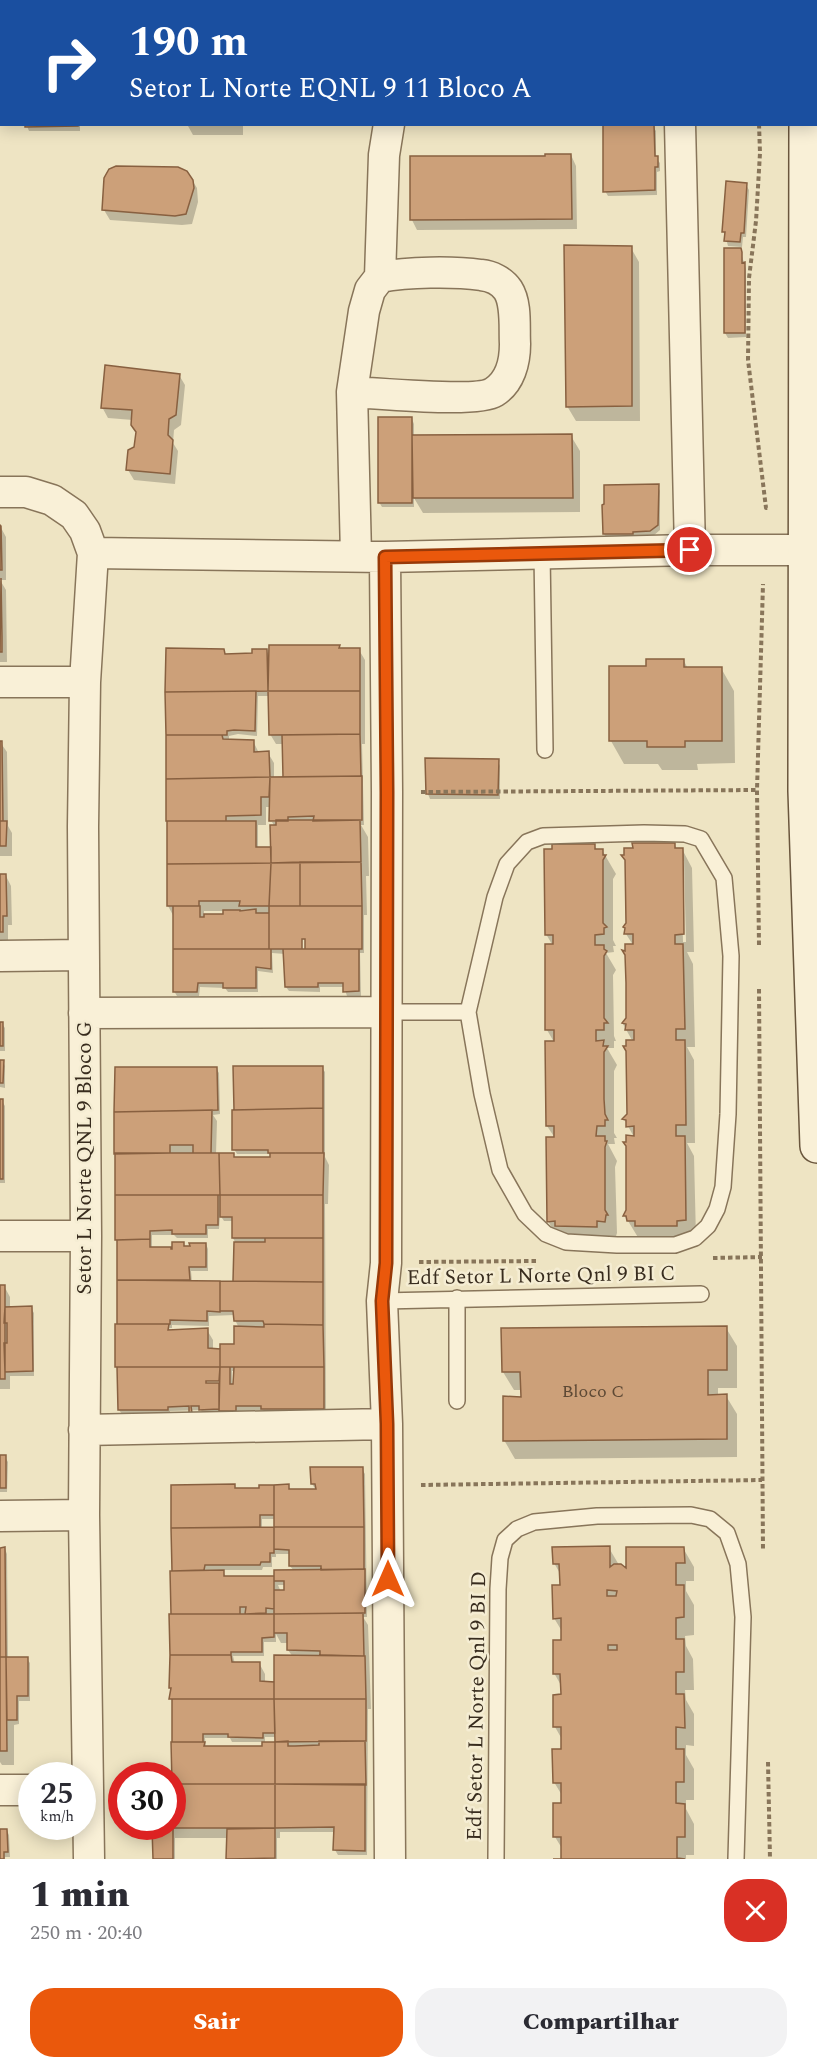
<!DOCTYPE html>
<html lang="pt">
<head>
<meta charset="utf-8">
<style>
	body { margin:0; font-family:Spectral,serif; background:#f2f2f3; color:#2b2b33; height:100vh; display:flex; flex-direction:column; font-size:22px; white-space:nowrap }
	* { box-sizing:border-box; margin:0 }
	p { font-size:20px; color:#7c7c81 }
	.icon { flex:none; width:33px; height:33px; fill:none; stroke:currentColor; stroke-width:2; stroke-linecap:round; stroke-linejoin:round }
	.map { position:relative; height:1859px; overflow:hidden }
	.side { display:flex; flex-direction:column; background:#fff; flex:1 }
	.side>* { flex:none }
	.top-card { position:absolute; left:0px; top:0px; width:818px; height:126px; box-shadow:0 3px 15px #0003; background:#1a4fa0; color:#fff; overflow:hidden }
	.speed { position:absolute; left:18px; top:1762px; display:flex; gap:12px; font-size:30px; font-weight:700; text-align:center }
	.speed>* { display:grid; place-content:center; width:78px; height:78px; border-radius:50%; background:#fff; box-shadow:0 3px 15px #0003; line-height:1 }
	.speed small { font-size:15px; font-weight:400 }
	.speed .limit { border:9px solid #d22; background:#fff; color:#111 }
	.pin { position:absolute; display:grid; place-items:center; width:51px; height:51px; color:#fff; margin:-26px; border:3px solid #fff; border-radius:50%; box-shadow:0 2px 6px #0007 }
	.me { position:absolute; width:66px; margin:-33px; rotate:0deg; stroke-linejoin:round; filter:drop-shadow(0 0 4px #0008) }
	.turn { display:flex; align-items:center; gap:21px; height:126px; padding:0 30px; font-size:27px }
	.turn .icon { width:78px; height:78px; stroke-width:2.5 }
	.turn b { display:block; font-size:42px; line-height:51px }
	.round { display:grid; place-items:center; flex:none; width:63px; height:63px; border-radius:24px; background:#f2f2f3 }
	.summary { display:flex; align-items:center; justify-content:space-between; height:102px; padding:0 30px }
	h1 { font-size:36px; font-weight:800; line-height:45px }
	.action { display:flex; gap:12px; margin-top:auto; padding:12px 30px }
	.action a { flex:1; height:69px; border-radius:24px; background:#ea580c; color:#fff; font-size:24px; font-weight:800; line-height:69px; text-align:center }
	.action a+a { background:#f2f2f3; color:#2b2b33 }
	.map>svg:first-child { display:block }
	.shadow { fill:#0003; fill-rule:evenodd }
	.building { fill:#cca079; stroke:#886040; stroke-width:1.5; fill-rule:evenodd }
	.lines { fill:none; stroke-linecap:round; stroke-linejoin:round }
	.lane-casing { stroke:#88755a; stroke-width:18 }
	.street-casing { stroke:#88755a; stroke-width:33 }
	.secondary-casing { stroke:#6a563d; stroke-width:36 }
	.path { stroke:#88755a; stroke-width:4; stroke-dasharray:4.5 3; stroke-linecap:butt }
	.lane { stroke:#f9f0d7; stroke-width:15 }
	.street { stroke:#f9f0d7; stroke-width:30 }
	.secondary { stroke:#f9f0d7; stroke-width:33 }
	.route-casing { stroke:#983908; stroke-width:15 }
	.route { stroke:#ea580c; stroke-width:10 }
	.labels { text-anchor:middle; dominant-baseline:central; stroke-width:5; stroke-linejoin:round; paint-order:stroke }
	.number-label { font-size:18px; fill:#5d4935 }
	.street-label { font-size:21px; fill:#382c1e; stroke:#f5edd3 }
</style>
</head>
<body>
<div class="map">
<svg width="817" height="1859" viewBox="0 0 817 1859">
	<rect width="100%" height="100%" fill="#eee4c3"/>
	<path class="shadow" d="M616,0H728V2H617Z
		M0,2H2V119H0Z
		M26,124H80V131H29Z
		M138,124H243V135H193L188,126Z
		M652,125L656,131V158L660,163V171L657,172V195L608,196L605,191Z
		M571,155L576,166L577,229L417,230L412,220L411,158Z
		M190,177L197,188L198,202L192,224L182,225L110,220L104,210Z
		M746,185L749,190L746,237H743L742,247L728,246L724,232Z
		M631,248L639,262L640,421H576L567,406Z
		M725,250H740L746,269V337L728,338L725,333Z
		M179,375L185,385L181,425L174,430L173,443L178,451L175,484L134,480L128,470L135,448L137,432L133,420L108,418L102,407Z
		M412,419L414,424V436H571L580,451V512L423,513L414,498V507H382L379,502Z
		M658,486L660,491V530L653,536H635V538H607L604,534Z
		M0,526L6,537V580H0L6,590L7,662H0Z
		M339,647L340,649L359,650L365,660V744H362L364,825H361L368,837L369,876H366L367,915H364V953H360L361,996H347L344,987H320V992L289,991L286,987L285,954L272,953L273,973L258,971V992H228L225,988L200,987L199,996H177L174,991V917L168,906L223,651L226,655H253L266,650L270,657ZM258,696H270V734L276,744H284L285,779H274V763L268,753H259L253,741H229V736L238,734L257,736ZM266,807H271L284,822H272L275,827L272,849H258V825H266ZM204,911H224V915L204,916ZM307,937L306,950L300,951L301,938Z
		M684,661L688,669L721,668L734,691L735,763L697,764L698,770H662L658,764H624L611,741L647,668Z
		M0,742L7,752L8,826L12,833V856H0Z
		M427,760L498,761L500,766V799H430L428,794Z
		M674,844L677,849H682L692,868L694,952H687L693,964L695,1047H687L694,1060L695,1143H687L694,1156L696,1238L639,1239L625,1216L628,1211L634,1137L624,1119L628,1114L633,1042L623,1024L627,1019L633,945L626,934ZM681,861H684L686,942H683Z
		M594,845L597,850H602L616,874L613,879V940L616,946H613L614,952L606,953L616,970L613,975L614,1036L616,1041H614V1048H607L617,1065L614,1071V1133L617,1138H614L615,1144H608L617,1161L615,1167L617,1233L615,1239L559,1240L548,1221L555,1138L547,1126L554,1042L547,1030L553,946L546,934Z
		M0,876H6L11,886L12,925H8V942H0Z
		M0,1024H2L5,1028V1051H0Z
		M0,1061H3L5,1066V1088L0,1087Z
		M216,1068L219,1073L220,1114L213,1115L217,1121L216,1154L233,1155L235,1159H272L271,1154H237L234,1149L322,1068L325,1072V1157L329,1165L328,1204H325L326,1413L265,1414L263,1410L238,1411V1416L203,1414L201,1410L170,1411V1414H122L119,1410L117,1155ZM220,1215L224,1221H233V1238L235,1242V1282H192L191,1271H208V1249L206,1244L185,1247L183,1243L174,1253L152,1249V1235H174L177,1238H208V1229H219ZM235,1315V1320L239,1328L235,1346L222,1350H213V1340L207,1330L171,1331L169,1328H172V1325L209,1326V1316ZM232,1371H235V1386H232ZM205,1379H221V1384H205Z
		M0,1101H2L5,1106V1183H0Z
		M0,1286H4L10,1297V1308H31L34,1313V1376H10V1389H0Z
		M726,1328L737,1346V1388H718V1396H726L737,1414V1457L515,1459L504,1440L522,1398V1390H514L503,1372Z
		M0,1457H5L8,1462L7,1492H0Z
		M362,1469L365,1474L367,1617H363L368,1625L371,1709H368L367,1855H338L335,1850V1832H280V1838H277V1859H228V1838H175V1859H154L170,1827H172L173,1702L171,1698V1687L173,1572L172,1486H234L236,1490L288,1486L291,1490H316L312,1484ZM262,1519H275V1529H262ZM276,1554H290V1566L294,1571L275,1578L226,1577L222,1570H262L263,1567H272V1557H276ZM278,1585H286V1592H281ZM276,1634L281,1643H289L288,1650L293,1657L276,1683H265V1674L259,1663L235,1664L233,1656H264V1642H276ZM265,1737H276V1742L265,1743ZM205,1738H230L232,1742H263V1748H206Z
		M609,1548L619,1565L628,1571L683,1548L694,1567V1581H686V1591L694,1605V1635L685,1636L686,1646L693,1659L694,1690H685L686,1700L694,1714V1746L686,1745V1755L694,1769V1800H686V1809L694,1824V1855H686V1859H563V1850L555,1837L563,1805V1797L554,1782L563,1750V1741L555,1727L562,1687L554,1673L563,1641V1633L554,1618L561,1586V1575L554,1563Z
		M0,1549H5L7,1554L8,1659H27L30,1663V1701H19V1724L14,1725V1765H2L0,1762Z
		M0,1831H7L9,1835L10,1857H5V1859H0Z"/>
	<path class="building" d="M0,0H24L2,2V114Z
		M24,0L77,1V2H24Z
		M131,0H185V2H131Z
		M25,124H78V126L25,127Z
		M186,124H238V125Z
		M603,124H654L655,156H658V167H655V190L603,192Z
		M545,154H571L572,219L410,220V156H545Z
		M116,166L178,167L187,171L193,180L194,188L186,214L175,216L102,210L104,178L109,169Z
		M726,181L747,183L744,233H741L740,242L724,241L725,232H722Z
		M564,245L632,246V406L566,407Z
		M724,248H741L742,252V263L745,262V333H724Z
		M105,365L180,374L176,415L169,419L168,435L173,440L170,474L126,470L128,450L134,447L136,432L131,425L132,410L101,408Z
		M378,417H412V503H378Z
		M572,434L573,498H413L412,435Z
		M659,484L658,525L650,531L633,532V534H603L602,505L604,504V485Z
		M0,525L1,526L2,570H0Z
		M1,578L2,637V652H0Z
		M269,645H340L339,648H360V691H268Z
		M166,648L224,649L225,654L252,653V649H267L268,691L165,692Z
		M646,659H684V667H722V741H685V747H647V741H609V666H646Z
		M256,691L255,731L234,730L227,731V735H166L165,692Z
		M268,691H360V734L269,735Z
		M360,734L361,776L283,777L282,735Z
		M166,735H222L223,739L254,740V752L269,751L270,777L166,779Z
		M0,741H2L3,821H0Z
		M425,758L499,759L498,795L426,794Z
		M362,776V820L313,821L314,816L288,817V821H269L270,777Z
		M270,777L269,797H261V815L226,816V821H166V779Z
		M276,820H360L361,862L271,863L270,825H276Z
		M0,821H7L6,846H0Z
		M167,821H256V847H271V863L167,864Z
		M632,843H675V848H683L684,934L675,935V944H683L685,1029H676V1040H685L686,1125H676V1136H685L686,1220L677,1221V1226H635V1221H627L626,1216H623L626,1210V1146L623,1142H626V1135L634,1136V1126L626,1127V1120L622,1119L627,1114L626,1051L623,1046H626V1040H634V1030H625L626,1024L622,1023L626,1018V983L625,955L622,950L625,951V944H633V934H624L625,928L623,927L626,923L625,860L621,855H624V848H633Z
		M552,844H595V849H603V855H606L603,860V923L607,927L604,928V934L595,935V945H604V949L607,951L604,956V1018L608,1023H604V1030H596V1041L604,1040L603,1046H608L604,1052V1099L605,1114L608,1120H605V1126H597L596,1136H605V1141H607L605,1147V1210L608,1215H606L605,1222L597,1221V1227L555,1226V1221L547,1222L546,1137H554V1126H546L545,1041H554V1030H545V944H553V935H545L544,849H552Z
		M300,862V906H269L271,863Z
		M300,862H361L362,906H300Z
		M271,863L269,906H239L240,901H199V906H167V864Z
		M0,874H6L7,916H3V932H0Z
		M173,906H200V917H204V914H223V910H240V911L256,909V913H269V949H173Z
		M269,906H362V949H305V939H302V949H269Z
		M173,949H271V969L256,967V988H223V983H198L197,992H173Z
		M283,949H359V991L343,992V983H318V987H285Z
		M0,1022H3V1046H0Z
		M0,1060H4L3,1083H0Z
		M233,1066H323V1108L234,1110Z
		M115,1067H217L218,1110L114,1112Z
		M0,1099H3V1179H0Z
		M323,1108V1153H268V1150H232V1110Z
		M212,1110L211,1153H193V1145H170V1153L114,1154V1112Z
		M115,1153H219L220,1195H115Z
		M219,1153H234V1157H270V1153H324L323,1195H220Z
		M115,1195H218V1225H206V1234H172V1230L150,1231V1239L115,1240Z
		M220,1195H323V1238H232V1217H220Z
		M265,1238H323V1282L233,1281L234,1242H265Z
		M150,1239V1247H171V1249H172V1242H184V1246H190L189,1243H206V1267H189L190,1280H117V1240Z
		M117,1280L220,1281V1312L207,1311V1321L170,1320V1324H117Z
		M220,1281L323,1282V1325L264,1324L263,1321H234L233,1311H220Z
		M0,1285H5V1379H0Z
		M32,1306L33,1371L5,1372L4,1343H7V1323H4L5,1307Z
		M115,1324H169L168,1330L208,1328V1348L220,1349V1367H115Z
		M264,1324L323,1325L324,1367H220V1344H234V1326L264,1327Z
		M727,1326V1370H708V1395L727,1394V1439L503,1441V1396L521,1397L520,1372H502L501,1328Z
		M117,1367H220L219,1381H206V1383H219V1409L199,1410V1406H191L192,1413H189V1406L168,1407V1410H118Z
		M220,1367H230V1384H233L234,1367H324V1409H261V1406H236V1411H219Z
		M0,1455H6V1488H0Z
		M310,1467H363L364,1527H274V1485L289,1484V1489H316L315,1484H311Z
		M235,1484V1488H259V1485H274V1515H260V1527L171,1528V1485Z
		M274,1527H364V1569L321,1570V1566H289V1550L274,1549Z
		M274,1527V1553H270V1562H261L260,1565H205L204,1570L172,1571L171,1528Z
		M610,1546V1567L614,1564H621L626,1568V1547H684L685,1563H676V1585H684V1617L676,1618V1639H684V1672H676V1694H684L685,1728L676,1727V1749H684V1782H676V1803L685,1804V1837H677V1858L685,1859H553H561V1837H553V1803H561V1783H553L552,1749H561V1727H553V1695L561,1694L560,1674H553V1640H561V1618L553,1619L552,1585H560L559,1564H553L552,1547ZM607,1590L617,1591L616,1596H607ZM608,1645H617V1650H608Z
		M5,1547L6,1657H0V1548Z
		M365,1569V1613L274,1614V1590H284V1581H274V1570Z
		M224,1570V1576H274V1609L266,1608V1613L245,1614L246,1607H240V1614H171L170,1571Z
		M363,1613L364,1656L320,1655V1651L287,1650V1633H274V1614Z
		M169,1614H274V1637L262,1638V1652H231V1655H170Z
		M170,1655H231L232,1662H260V1681L274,1682V1699H169L171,1688H169Z
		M274,1655L365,1656L366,1699H274Z
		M0,1657H6L7,1751H0Z
		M6,1657H28V1696H17V1720H7Z
		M172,1699H274L275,1733H263V1738L228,1737V1734H203V1742H172Z
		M274,1699H366V1741L275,1742Z
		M288,1741V1746H295L319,1745V1741H365L366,1785L275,1784V1742Z
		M171,1742H205L204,1746H262V1742H275V1784H172Z
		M172,1784H275V1828H168L172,1827Z
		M275,1784H365V1851L333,1850L334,1827L275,1828Z
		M152,1828H173V1859H153Z
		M275,1828V1858L226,1859L227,1829Z
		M0,1829H7L8,1852H4V1859H0Z"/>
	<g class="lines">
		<defs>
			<path id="lane" d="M542,553L545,750
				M644,833L685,834L701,839L724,878L731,956L728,1114L723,1187L717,1209L708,1226L695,1238L675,1245H617L566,1242L546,1234L525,1214L500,1170L482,1094L468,1012L495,897L507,864L527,842L543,836Z
				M386,1012H468
				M382,1301L701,1294
				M457,1401V1298
				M496,1859L498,1589L500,1558L505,1540L517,1529L534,1522L597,1516L691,1515L710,1519L727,1533L738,1564L743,1617L736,1859"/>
			<path id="street" d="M433,2V0
				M680,124L690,550
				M380,277L384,155L389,124
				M352,392C378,393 477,403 494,392C510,382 515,362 515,344C514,328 517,304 508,290C502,281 491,276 481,275C452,271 408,272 380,277L370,290L364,311L352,392L356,555
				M0,492H26L52,500L74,515L85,531L93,553L85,682L83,827L86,1236L84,1515L89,1859
				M93,553L385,557L690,550H807
				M385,557L387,792L386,1263L382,1301L387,1424L390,1859
				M0,682H85
				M0,956L83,955
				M84,1013L386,1012
				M0,1236H86
				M84,1430L387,1424
				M0,1516L84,1515
				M0,1790H32"/>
			<path id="secondary" d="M806,2V0
				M806,124L805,791L817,1146"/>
		</defs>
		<use href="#lane" class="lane-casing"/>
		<use href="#street" class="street-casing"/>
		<use href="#secondary" class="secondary-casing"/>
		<path class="path" d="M754,0V2
			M759,124L760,153L756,221L749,278L748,360L766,508H770
			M421,792L757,790
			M759,945L757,790L763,584
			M759,989L763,1551
			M713,1258L762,1257
			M419,1262L538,1261
			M421,1485L762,1480
			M768,1762L770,1859"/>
		<use href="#lane" class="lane"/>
		<use href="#street" class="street"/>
		<use href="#secondary" class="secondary"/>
	</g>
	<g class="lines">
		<defs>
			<path id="route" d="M388,1579L387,1424L382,1301L386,1263L387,792L385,557L690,550"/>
		</defs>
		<use href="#route" class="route-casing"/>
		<use href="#route" class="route"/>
	</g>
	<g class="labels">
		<g class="number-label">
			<text x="593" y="1391">Bloco C</text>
		</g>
		<g class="street-label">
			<text transform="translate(85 1158) rotate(-90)">Setor L Norte QNL 9 Bloco G</text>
			<text transform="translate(541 1276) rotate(-1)">Edf Setor L Norte Qnl 9 BI C</text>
			<text transform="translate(477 1706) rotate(-89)">Edf Setor L Norte Qnl 9 BI D</text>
		</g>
	</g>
</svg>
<div class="speed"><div>25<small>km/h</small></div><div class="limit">30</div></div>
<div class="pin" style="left:690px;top:550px;background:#d93025"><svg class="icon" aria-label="arrive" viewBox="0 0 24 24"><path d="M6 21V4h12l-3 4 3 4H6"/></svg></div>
<svg class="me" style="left:388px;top:1579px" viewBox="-20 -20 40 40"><path d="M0-17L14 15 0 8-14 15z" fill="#ea580c" stroke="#fff" stroke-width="4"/></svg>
<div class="top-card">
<div class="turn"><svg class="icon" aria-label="right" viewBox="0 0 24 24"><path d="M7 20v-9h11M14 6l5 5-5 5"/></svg><div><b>190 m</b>Setor L Norte EQNL 9 11 Bloco A</div></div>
</div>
</div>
<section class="side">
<div class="summary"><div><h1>1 min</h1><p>250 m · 20:40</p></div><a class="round" style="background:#d93025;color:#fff"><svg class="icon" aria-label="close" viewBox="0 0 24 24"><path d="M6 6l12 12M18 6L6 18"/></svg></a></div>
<div class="action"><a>Sair</a><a>Compartilhar</a></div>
</section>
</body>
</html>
